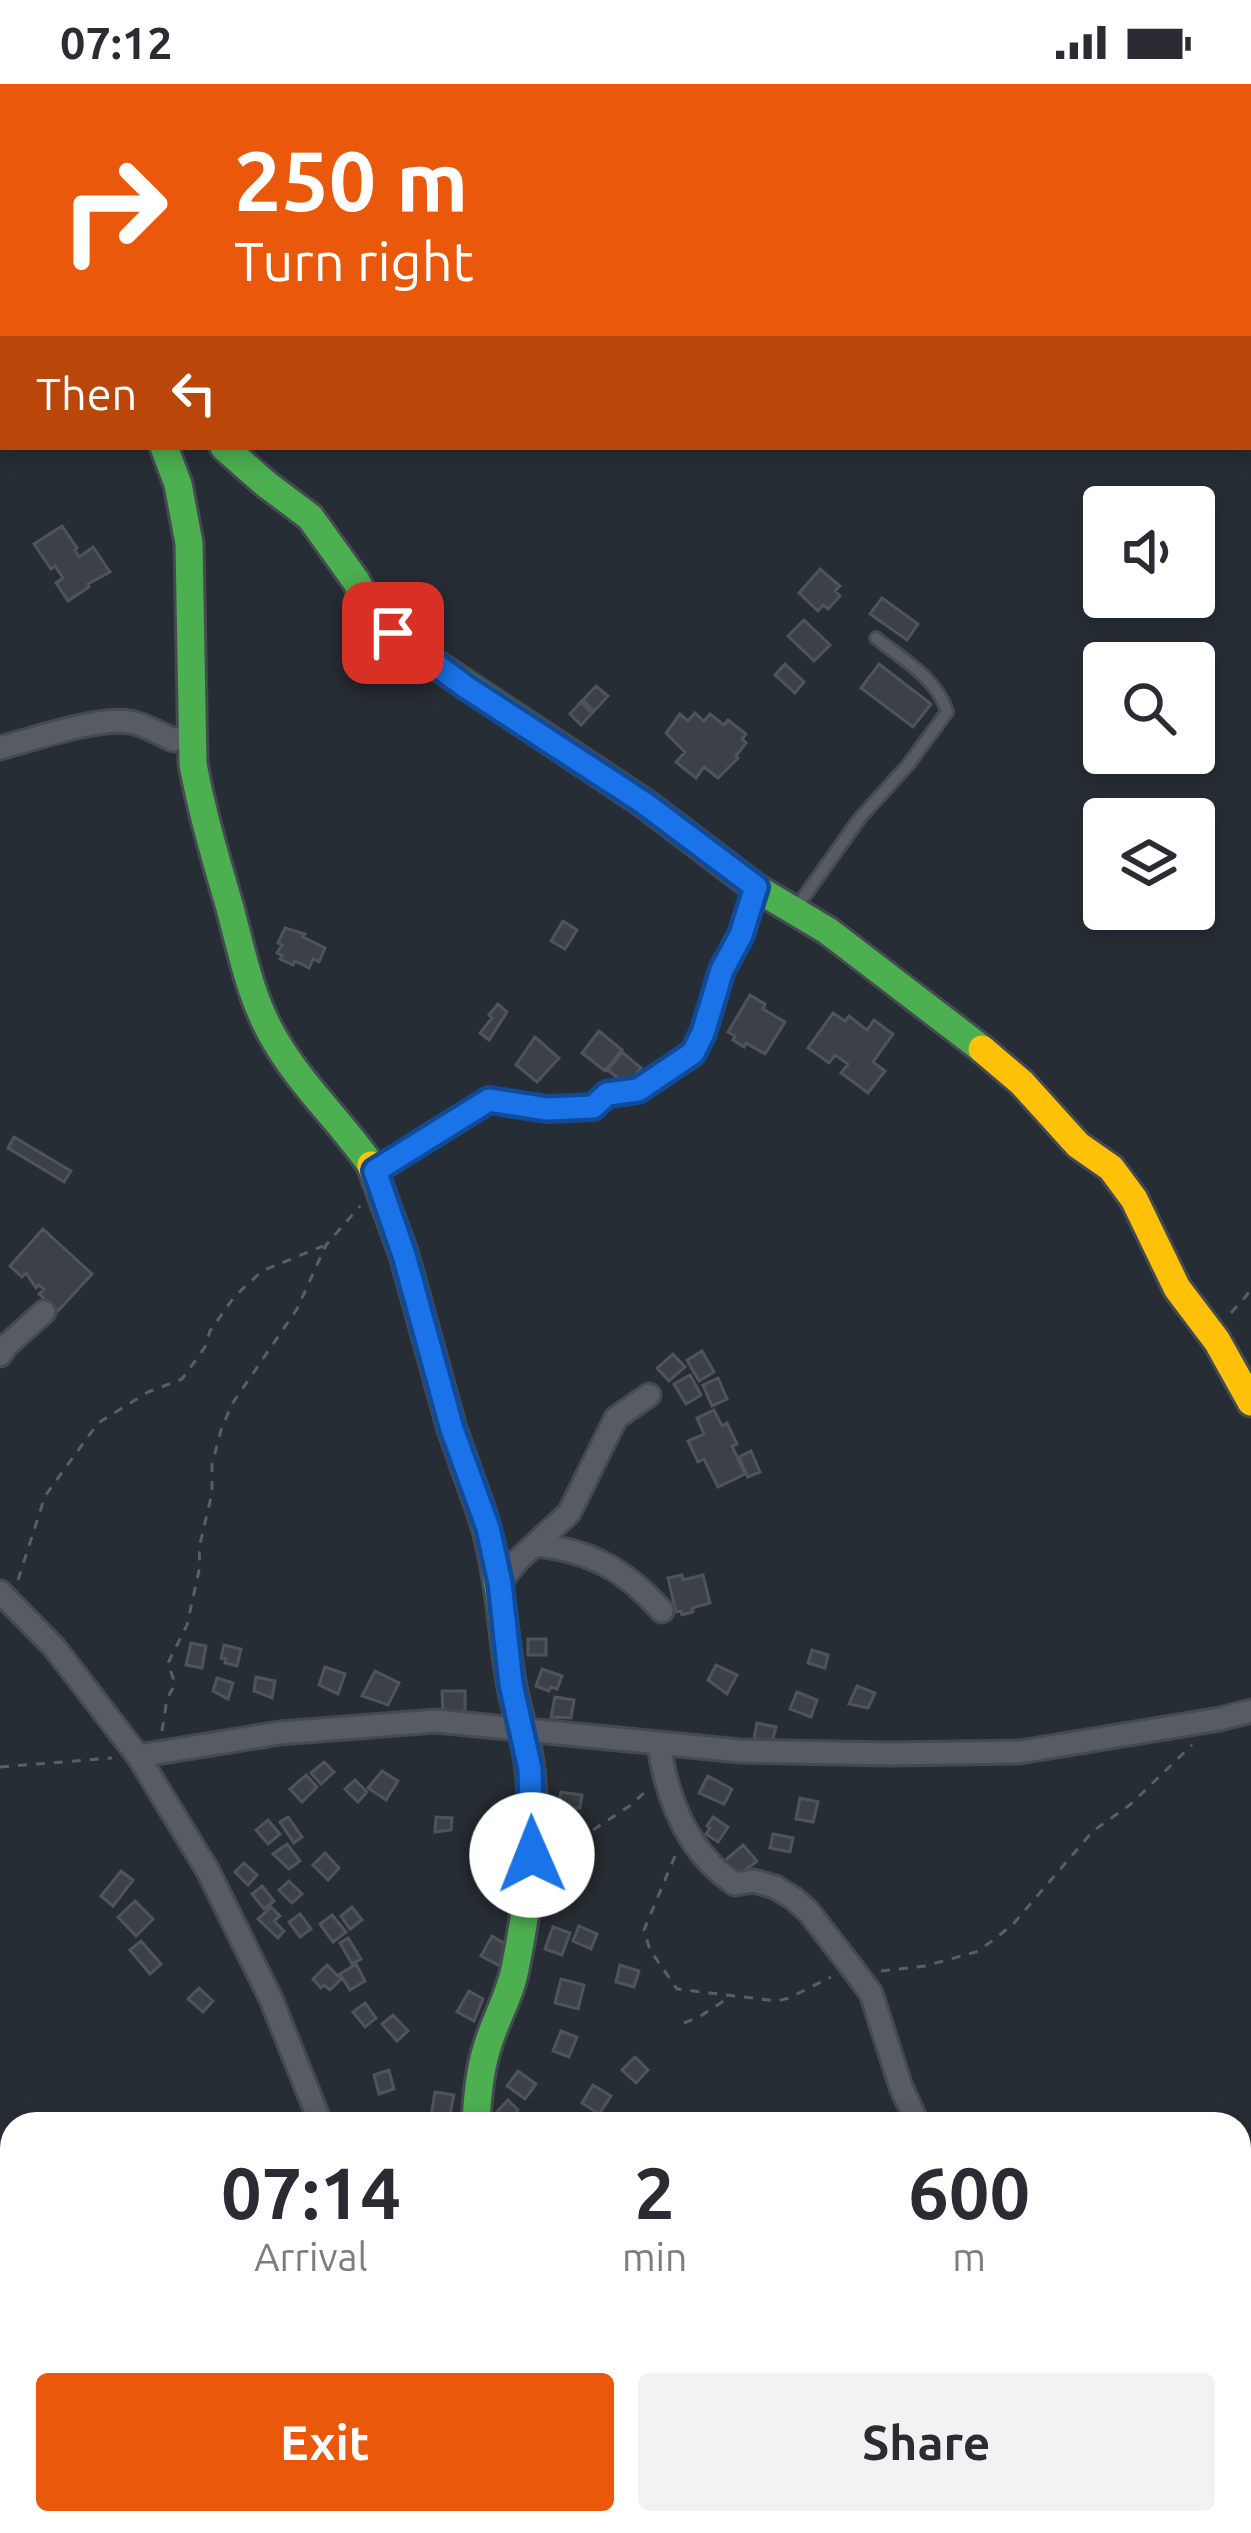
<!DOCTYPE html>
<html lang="en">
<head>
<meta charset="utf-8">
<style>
	body { margin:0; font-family:Ubuntu,sans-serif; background:#f2f2f3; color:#2b2b33; height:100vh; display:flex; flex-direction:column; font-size:45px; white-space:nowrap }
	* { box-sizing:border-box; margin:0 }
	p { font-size:39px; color:#7c7c81 }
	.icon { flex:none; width:66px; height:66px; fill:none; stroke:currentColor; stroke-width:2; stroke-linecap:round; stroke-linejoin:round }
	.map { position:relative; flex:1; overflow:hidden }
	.panel { position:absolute; left:0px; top:2028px; width:1251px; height:423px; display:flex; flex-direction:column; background:#fff; border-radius:36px 36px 0 0; box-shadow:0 6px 18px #0003 }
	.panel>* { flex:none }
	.guide { position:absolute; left:0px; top:0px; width:1251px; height:366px; box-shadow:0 6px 18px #0003; background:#ea580c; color:#fff; overflow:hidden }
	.controls { position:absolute; left:1083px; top:402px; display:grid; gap:24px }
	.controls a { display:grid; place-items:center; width:132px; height:132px; border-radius:12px; background:#fff; box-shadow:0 6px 18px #0003; font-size:60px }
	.pin { position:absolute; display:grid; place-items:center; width:102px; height:102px; color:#fff; margin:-51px; border-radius:24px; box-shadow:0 6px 18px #0006 }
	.me { position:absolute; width:132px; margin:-66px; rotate:359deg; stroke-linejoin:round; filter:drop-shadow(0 0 9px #0008) }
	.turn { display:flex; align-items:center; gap:42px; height:252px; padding:0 36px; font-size:54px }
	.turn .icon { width:156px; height:156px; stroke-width:2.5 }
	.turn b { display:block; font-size:84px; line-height:102px }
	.then { display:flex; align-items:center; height:114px; padding:0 36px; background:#0003; gap:24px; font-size:45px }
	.eta { display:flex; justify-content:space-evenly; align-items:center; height:204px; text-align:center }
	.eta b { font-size:72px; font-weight:700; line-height:84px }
	.action { display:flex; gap:24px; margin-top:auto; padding:24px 36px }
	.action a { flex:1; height:138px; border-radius:12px; background:#ea580c; color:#fff; font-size:48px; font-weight:700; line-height:138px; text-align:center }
	.action a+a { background:#f2f2f3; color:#2b2b33 }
	.status { display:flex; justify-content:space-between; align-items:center; height:84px; padding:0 60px; background:#fff; direction:ltr }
	.status svg { height:33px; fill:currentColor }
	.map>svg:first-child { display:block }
	.green { fill:#243739 }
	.building { fill:#3c4148; stroke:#4f545c; stroke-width:3 }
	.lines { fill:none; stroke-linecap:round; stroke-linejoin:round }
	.lane-casing { stroke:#454951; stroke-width:16 }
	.street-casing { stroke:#454951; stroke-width:27 }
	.fast-casing { stroke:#454951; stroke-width:33 }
	.slow-casing { stroke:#454951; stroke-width:33 }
	.path { stroke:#595f64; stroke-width:3; stroke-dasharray:9 9; stroke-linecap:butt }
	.lane { stroke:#575b63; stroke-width:10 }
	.street { stroke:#575b63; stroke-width:21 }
	.fast { stroke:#4caf50; stroke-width:27 }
	.slow { stroke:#ffc107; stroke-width:27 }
	.route-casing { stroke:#114b97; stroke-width:30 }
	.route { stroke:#1a73e8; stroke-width:21 }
</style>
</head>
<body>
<div class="status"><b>07:12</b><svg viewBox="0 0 49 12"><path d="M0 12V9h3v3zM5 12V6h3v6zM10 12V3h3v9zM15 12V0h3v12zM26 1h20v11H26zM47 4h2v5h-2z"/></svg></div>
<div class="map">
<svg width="1251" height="2449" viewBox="0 0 1251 2449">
	<rect width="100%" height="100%" fill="#272d34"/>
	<path class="green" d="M60,2439H482L485,2449H74Z"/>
	<path class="building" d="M62,442L77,464L75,466L79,473L93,463L110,488L88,500L89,503L68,517L56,499L63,494L55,482L51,485L34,460Z
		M820,485L840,502L835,507L840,512L828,525L823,521L818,527L799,509Z
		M882,514L918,540L907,556L870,530Z
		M804,536L830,561L814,577L788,552Z
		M785,580L804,598L795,609L775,591Z
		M879,580L931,620L913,643L861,604Z
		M596,602L608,612L594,627L583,616Z
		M581,618L592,629L581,641L570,630Z
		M695,629L704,637L710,630L724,641L728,636L746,650L742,655L746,659L736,672L738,674L718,694L704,683L696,694L676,678L685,668L666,649L680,630L688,637Z
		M563,837L577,846L565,865L551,857Z
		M285,844L305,850L303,853L325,864L319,878L313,875L309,884L295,877L293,881L280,875L282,871L277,869L282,861L278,859Z
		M750,911L765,920L763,925L785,938L765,970L746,959L744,963L733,956L735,952L728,948Z
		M498,920L507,928L489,956L480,949L492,934L489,931Z
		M833,929L845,937L849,932L867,946L874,936L893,950L873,978L885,987L868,1009L841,989L848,980L835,971L829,979L808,964Z
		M599,947L622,966L605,987L582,969Z
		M535,953L559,974L537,998L516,981Z
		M622,968L641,984L627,1002L608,986Z
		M14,1053L71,1087L64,1098L8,1064Z
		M43,1145L92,1190L58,1227L39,1210L44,1205L39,1201L36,1204L26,1189L22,1193L10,1182Z
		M702,1267L714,1288L699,1297L687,1276Z
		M673,1270L685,1283L669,1297L657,1284Z
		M690,1291L701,1311L686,1320L674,1300Z
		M718,1294L727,1315L712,1322L703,1301Z
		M714,1326L722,1342L727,1339L737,1360L732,1362L745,1390L718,1403L704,1375L698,1378L688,1357L704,1350L697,1334Z
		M751,1367L760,1388L748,1393L739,1373Z
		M682,1491L683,1496L703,1491L710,1519L692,1524L693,1528L682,1531L681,1527L676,1528L668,1494Z
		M528,1555H546V1571H528Z
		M191,1559L206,1562L202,1584L186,1581Z
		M224,1561L241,1565L237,1582L225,1579L226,1575L221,1574Z
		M812,1566L828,1571L825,1584L808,1579Z
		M716,1581L737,1591L727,1610L708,1596Z
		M325,1583L345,1590L338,1610L319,1601Z
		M542,1585L562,1592L557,1605L551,1603L549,1607L536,1602Z
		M375,1587L399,1599L388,1621L362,1612Z
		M256,1593L275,1597L272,1614L254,1607Z
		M217,1594L233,1599L228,1615L213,1607Z
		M857,1602L875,1609L868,1624L849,1620Z
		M442,1607H465V1630L443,1631Z
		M797,1608L817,1616L811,1633L790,1625Z
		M555,1613L574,1616L571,1634L551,1633Z
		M757,1639L776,1643L772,1658L754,1654Z
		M324,1678L334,1688L321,1700L311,1689Z
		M382,1687L398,1697L386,1716L368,1704Z
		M306,1691L317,1703L302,1718L290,1705Z
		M708,1692L732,1705L724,1720L699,1709Z
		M355,1696L367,1708L358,1718L345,1705Z
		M561,1708L582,1711L580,1724H558Z
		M800,1714L818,1718L813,1738L796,1735Z
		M288,1733L302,1753L294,1759L280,1738Z
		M436,1733L452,1734L451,1746L435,1748Z
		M713,1733L728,1743L718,1758L706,1750L710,1744L707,1742Z
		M268,1736L280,1750L268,1760L256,1746Z
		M480,1740L498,1747L493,1762L474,1755Z
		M773,1750L793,1754L790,1768L770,1764Z
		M563,1756L581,1758L579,1772L560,1771Z
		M287,1760L300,1777L289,1785L273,1770Z
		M743,1761L757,1777L735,1794L722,1779Z
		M325,1769L339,1784L328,1796L313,1781Z
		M548,1770L574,1777L570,1794L544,1783Z
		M244,1779L257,1791L248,1801L235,1788Z
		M121,1787L133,1796L113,1822L101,1812Z
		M289,1797L302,1810L292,1819L279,1806Z
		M262,1802L274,1817L264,1825L252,1810Z
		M135,1817L153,1835L136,1852L118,1833Z
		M271,1823L280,1832L274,1837L284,1847L278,1854L258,1835Z
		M352,1823L362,1836L350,1845L341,1832Z
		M300,1830L311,1845L300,1853L289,1838Z
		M332,1831L346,1848L333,1858L320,1840Z
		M579,1842L597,1850L591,1865L573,1857Z
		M553,1843L570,1849L562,1871L545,1865Z
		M492,1852L507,1861L500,1882L481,1872Z
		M348,1854L361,1875L352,1880L340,1859Z
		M141,1857L161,1880L150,1890L130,1866Z
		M356,1880L365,1897L350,1906L340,1890Z
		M327,1881L341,1895L330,1906L324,1901L321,1904L313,1895Z
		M620,1881L639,1887L634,1903L616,1898Z
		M561,1895L584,1901L578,1925L555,1919Z
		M199,1904L213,1917L203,1928L188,1915Z
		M469,1907L483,1915L474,1937L457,1928Z
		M365,1919L376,1934L365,1943L353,1928Z
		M393,1931L408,1947L397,1957L382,1940Z
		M561,1947L577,1953L569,1973L553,1967Z
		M635,1973L648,1986L636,1999L622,1986Z
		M389,1986L394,2005L379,2010L374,1991Z
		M518,1987L536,2000L525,2015L507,2002Z
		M593,2001L611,2012L599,2030L582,2019Z
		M435,2008L454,2011L449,2035L431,2032Z
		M508,2016L518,2026L504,2040L494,2031Z"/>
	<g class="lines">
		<defs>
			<path id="lane" d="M986,0L993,3
				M796,824L860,734L908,681L947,628C938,595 902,575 876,554"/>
			<path id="street" d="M123,3L124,0
				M0,23L3,28
				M0,664C34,655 97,633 130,638C146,641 160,650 174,656L191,651
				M375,1086L489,1016L547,1026L593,1023L607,1010L638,1007L693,969L703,949L722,887L741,851L756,804
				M0,1271L6,1262L44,1228
				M537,1461C592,1467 626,1487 662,1527
				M500,1499L517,1477L569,1429L616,1334L649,1311
				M0,1508L54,1563L138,1672L208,1787L271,1915L321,2040
				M659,1661C667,1716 687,1768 735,1800L754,1797L775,1803L793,1814L808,1827L853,1885L871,1909L901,2003L918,2040
				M138,1672L280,1649L436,1637L740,1667L891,1670L1020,1668L1220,1635L1251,1627
				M497,2439L503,2449
				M1065,2439L1070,2449"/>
			<path id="fast" d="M164,363L178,400L189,459L193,680C202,729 216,776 230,824C242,869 251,916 275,956C301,1001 341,1038 371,1081
				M224,363L266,400L310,433L356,497L364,513L402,558L644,719L756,804L828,847L982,965
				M476,2040C477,2016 479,1991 486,1967C494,1937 511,1911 516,1880C529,1815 538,1744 529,1678C525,1650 515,1624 511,1597C501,1538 500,1481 480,1424"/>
			<path id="slow" d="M982,965L1022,999L1078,1061L1111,1084L1134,1115L1177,1204L1217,1257L1251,1318
				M371,1081L404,1171L452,1345L480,1424"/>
		</defs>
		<use href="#lane" class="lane-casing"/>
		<use href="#street" class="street-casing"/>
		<use href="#fast" class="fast-casing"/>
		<use href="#slow" class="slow-casing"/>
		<path class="path" d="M1231,1229L1247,1211L1251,1201
			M18,1496L45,1412L98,1339L148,1308L182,1295L205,1263L210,1247L234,1213L262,1187L323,1162
			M162,1647L167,1615L175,1600L168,1579L187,1541L200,1482L199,1464L212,1409V1381L221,1346L232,1320L297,1225L326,1161L360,1122
			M0,1683L112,1674
			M593,1746L631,1721L648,1705
			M675,1772L644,1846L650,1866L677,1905L777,1917L789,1914L831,1893
			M881,1887L925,1882L976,1868L995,1855L1014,1839L1093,1747L1131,1720L1192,1661
			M684,1939L699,1933L730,1913"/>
		<use href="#lane" class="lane"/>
		<use href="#street" class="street"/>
		<use href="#fast" class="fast"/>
		<use href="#slow" class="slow"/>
	</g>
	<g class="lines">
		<defs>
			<path id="route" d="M393,549L466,603L644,719L756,803L741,851L722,886L703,949L693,969L638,1006L607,1010L593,1023L547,1025L489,1016L375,1087L404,1171L452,1345L488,1444L500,1499L511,1600L530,1685L532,1771"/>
		</defs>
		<use href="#route" class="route-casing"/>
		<use href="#route" class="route"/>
	</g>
</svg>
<div class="controls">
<a><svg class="icon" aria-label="sound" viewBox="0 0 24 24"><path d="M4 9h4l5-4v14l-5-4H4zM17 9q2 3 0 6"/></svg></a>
<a><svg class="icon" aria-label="search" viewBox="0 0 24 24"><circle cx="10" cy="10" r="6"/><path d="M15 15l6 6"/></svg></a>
<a><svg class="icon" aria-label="layers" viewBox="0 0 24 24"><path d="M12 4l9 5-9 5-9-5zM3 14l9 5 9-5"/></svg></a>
</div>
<div class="pin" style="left:393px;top:549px;background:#d93025"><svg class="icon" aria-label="arrive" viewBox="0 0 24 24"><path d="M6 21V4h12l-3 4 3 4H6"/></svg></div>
<svg class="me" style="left:532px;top:1771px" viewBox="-20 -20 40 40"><circle r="19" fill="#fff"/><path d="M0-13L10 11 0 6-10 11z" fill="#1a73e8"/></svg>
<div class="guide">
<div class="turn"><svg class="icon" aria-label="right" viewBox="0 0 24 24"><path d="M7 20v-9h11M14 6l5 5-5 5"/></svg><div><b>250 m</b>Turn right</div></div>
<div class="then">Then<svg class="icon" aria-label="left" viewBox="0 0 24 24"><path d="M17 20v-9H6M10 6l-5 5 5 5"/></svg></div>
</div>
<section class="panel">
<div class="eta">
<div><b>07:14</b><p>Arrival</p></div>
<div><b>2</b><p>min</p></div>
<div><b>600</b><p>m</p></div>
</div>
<div class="action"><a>Exit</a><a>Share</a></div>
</section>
</div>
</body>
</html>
